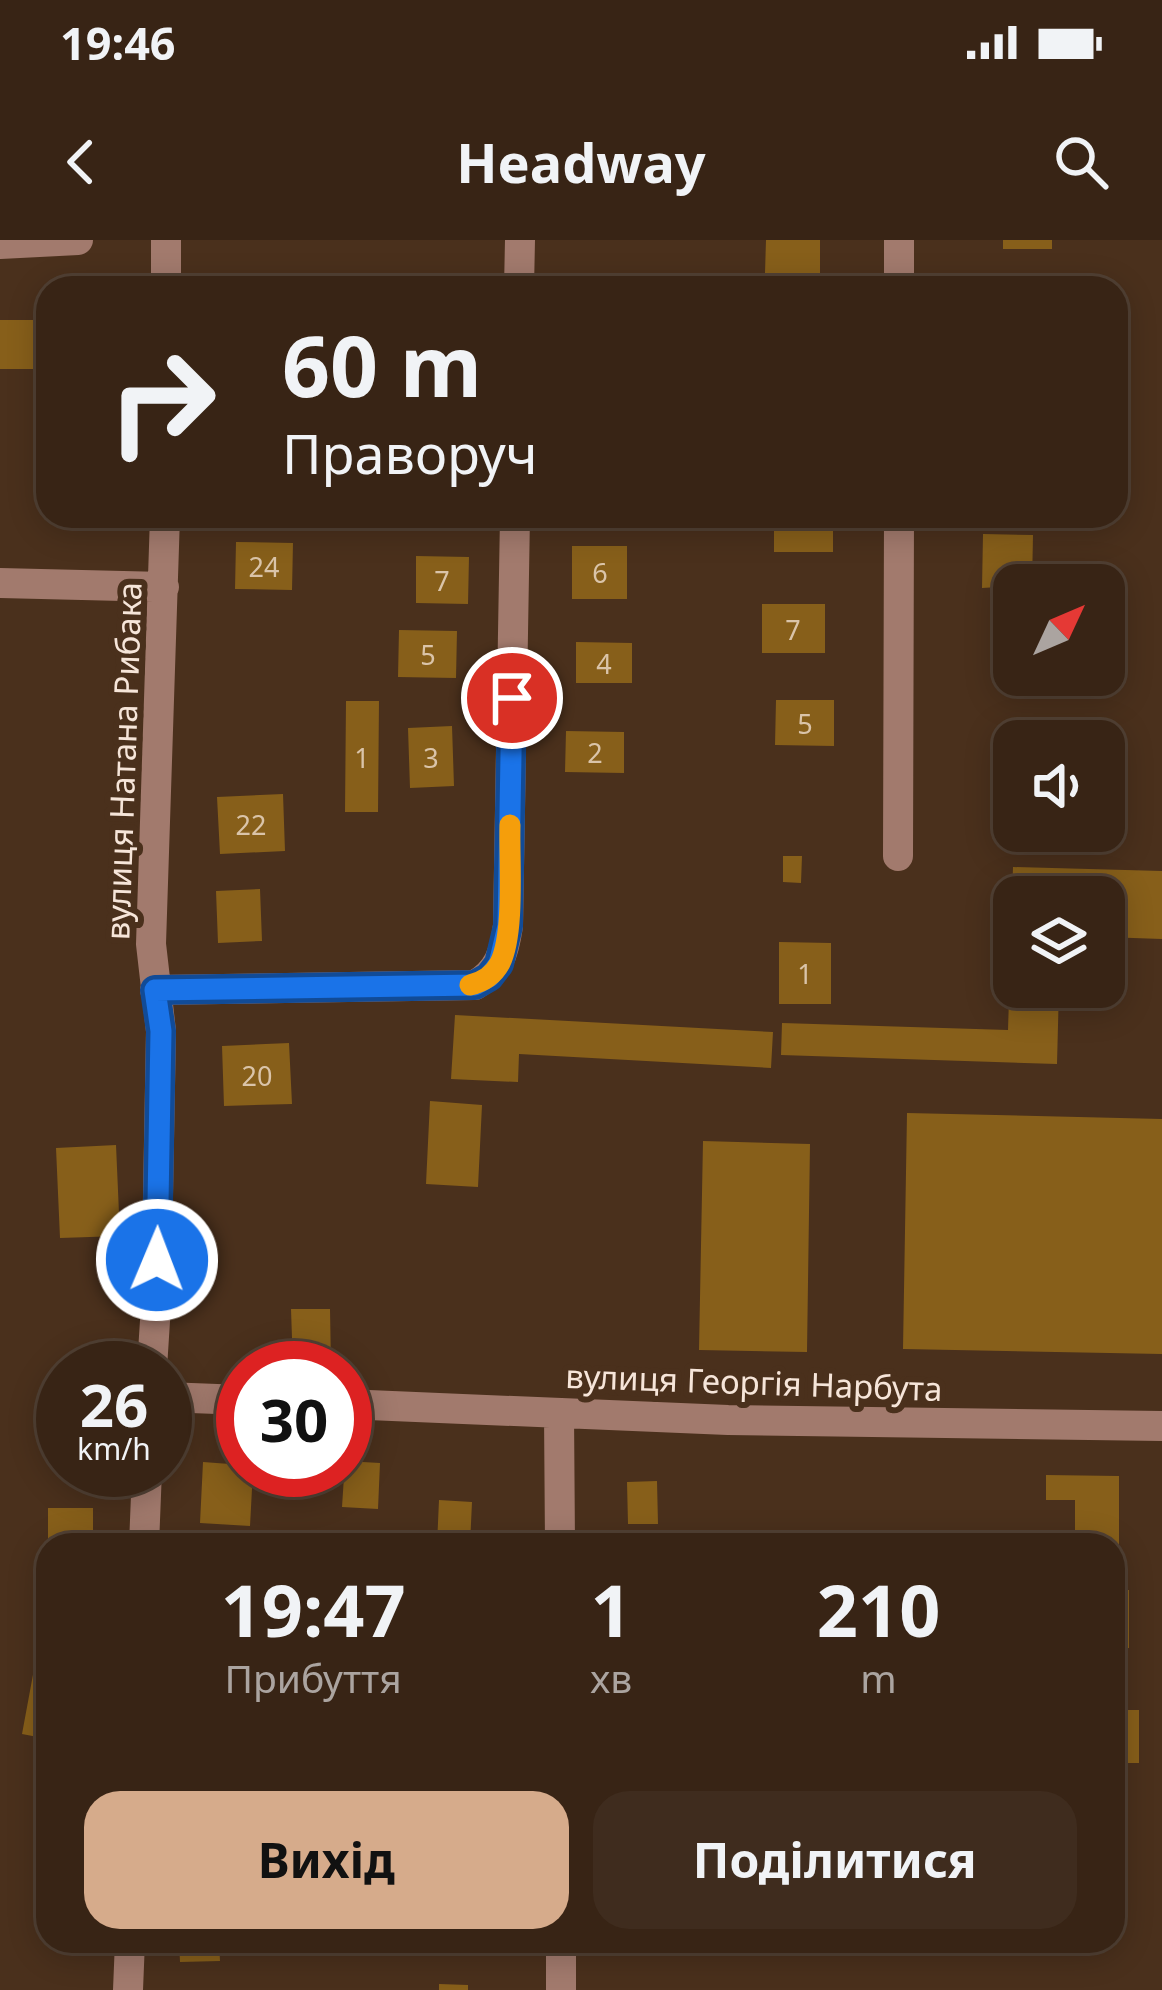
<!DOCTYPE html>
<html lang="uk">
<head>
<meta charset="utf-8">
<style>
	body { margin:0; font-family:"Noto Sans",sans-serif; background:#3f2c1e; color:#f1f3f6; height:100vh; display:flex; flex-direction:column; font-size:45px; white-space:nowrap }
	* { box-sizing:border-box; margin:0 }
	p { font-size:39px; color:#aba4a0 }
	.icon { flex:none; width:66px; height:66px; fill:none; stroke:currentColor; stroke-width:2; stroke-linecap:round; stroke-linejoin:round }
	.map { position:relative; flex:1; overflow:hidden }
	.details { position:absolute; left:36px; top:1293px; width:1089px; height:420px; display:flex; flex-direction:column; background:#382415; border-radius:36px; box-shadow:0 6px 30px #0003,0 0 0 3px #524134 }
	.details>* { flex:none }
	.banner { position:absolute; left:36px; top:36px; width:1092px; height:252px; border-radius:36px; box-shadow:0 6px 30px #0003,0 0 0 3px #524134; background:#382415; color:#f1f3f6; overflow:hidden }
	.needle { width:78px; rotate:46deg }
	.fabs { position:absolute; left:993px; top:324px; display:grid; gap:24px }
	.fabs a { display:grid; place-items:center; width:132px; height:132px; border-radius:24px; background:#382415; box-shadow:0 6px 30px #0003,0 0 0 3px #524134; font-size:60px }
	.speed { position:absolute; left:36px; top:1101px; display:flex; gap:24px; font-size:60px; font-weight:700; text-align:center }
	.speed>* { display:grid; place-content:center; width:156px; height:156px; border-radius:50%; background:#382415; box-shadow:0 6px 30px #0003,0 0 0 3px #524134; line-height:1 }
	.speed small { font-size:30px; font-weight:400 }
	.speed .limit { border:18px solid #d22; background:#fff; color:#111 }
	.pin { position:absolute; display:grid; place-items:center; width:102px; height:102px; color:#fff; margin:-51px; border:6px solid #fff; border-radius:50%; box-shadow:0 3px 12px #0007 }
	.me { position:absolute; width:132px; margin:-66px; rotate:1deg; stroke-linejoin:round; filter:drop-shadow(0 0 9px #0008) }
	.turn { display:flex; align-items:center; gap:42px; height:252px; padding:0 48px; font-size:54px }
	.turn .icon { width:156px; height:156px; stroke-width:2.5 }
	.turn b { display:block; font-size:84px; line-height:102px }
	.eta { display:flex; justify-content:space-evenly; align-items:center; height:204px; text-align:center }
	.eta b { font-size:72px; font-weight:700; line-height:84px }
	.button { display:flex; gap:24px; margin-top:auto; padding:24px 48px }
	.button a { flex:1; height:138px; border-radius:36px; background:#d6ab8b; color:#111; font-size:48px; font-weight:700; line-height:138px; text-align:center }
	.button a+a { background:#3f2c1e; color:#f1f3f6 }
	.status { display:flex; justify-content:space-between; align-items:center; height:84px; padding:0 60px; background:#382415; direction:ltr }
	.status svg { height:33px; fill:currentColor }
	header { display:flex; justify-content:space-between; align-items:center; height:156px; padding:0 48px; background:#382415; font-size:54px; font-weight:700 }
	.map>svg:first-child { display:block }
	.building { fill:#875f1a }
	.lines { fill:none; stroke-linecap:round; stroke-linejoin:round }
	.minor { stroke:#a27a6d; stroke-width:30 }
	.route-casing { stroke:#114b97; stroke-width:30 }
	.route { stroke:#1a73e8; stroke-width:21 }
	.slow { stroke:#f59e0b; stroke-width:21 }
	.labels { text-anchor:middle; dominant-baseline:central; stroke-width:12; stroke-linejoin:round; paint-order:stroke }
	.number-label { font-size:27px; fill:#dac4a9 }
	.street-label { font-size:33px; fill:#f6e5d9; stroke:#4a301c }
</style>
</head>
<body>
<div class="status"><b>19:46</b><svg viewBox="0 0 49 12"><path d="M0 12V9h3v3zM5 12V6h3v6zM10 12V3h3v9zM15 12V0h3v12zM26 1h20v11H26zM47 4h2v5h-2z"/></svg></div>
<header><svg class="icon" aria-label="back" viewBox="0 0 24 24"><path d="M15 5l-7 7 7 7"/></svg>Headway<svg class="icon" aria-label="search" viewBox="0 0 24 24"><circle cx="10" cy="10" r="6"/><path d="M15 15l6 6"/></svg></header>
<div class="map">
<svg width="1162" height="1750" viewBox="0 0 1162 1750">
	<rect width="100%" height="100%" fill="#4a301c"/>
	<path class="building" d="M766,0H820V33H765Z
		M1003,0H1052V9H1003Z
		M247,36H302V48H247Z
		M403,43L434,44V48H402Z
		M0,80H48V129H0Z
		M774,276H833V312H774Z
		M983,294L1033,295L1032,345L982,348Z
		M236,302L293,303L292,350L235,349Z
		M572,306H627V359H572Z
		M416,316L469,317L468,364L416,363Z
		M762,364H825V413H762Z
		M998,386H1014V435H1035V442H997Z
		M399,390L457,391L456,438L398,437Z
		M576,402L632,403V443H576Z
		M776,460H834V506L775,505Z
		M346,461H379L378,572H345Z
		M452,486L454,546L410,548L408,488Z
		M566,491L624,492V533L565,532Z
		M1014,500V531L995,532L994,501Z
		M283,554L285,611L220,614L217,557Z
		M783,616H802L801,643L783,642Z
		M1013,627L1162,631V699L1104,697V657H1012Z
		M260,649L262,701L218,703L216,651Z
		M779,702L831,703V764H779Z
		M1010,726H1014V747H1059L1057,824L781,815L782,783L1008,790Z
		M455,775L773,792L771,828L519,814L518,842L451,839Z
		M289,803L292,864L224,866L222,806Z
		M430,861L482,865L478,947L426,944Z
		M907,873L1162,879V1114L903,1109Z
		M703,901L810,904L807,1112L699,1110Z
		M116,905L120,996L60,998L56,908Z
		M291,1069H330L331,1126L293,1127Z
		M38,1161H63V1203L38,1202Z
		M345,1221L380,1223L378,1269L342,1267Z
		M203,1222L243,1225V1230H253L250,1286L200,1283Z
		M1046,1235L1119,1236V1315L1113,1314V1305H1075V1260H1046Z
		M657,1241L658,1284H628L627,1242Z
		M439,1260L472,1262L470,1305H437Z
		M48,1268H93V1305H48Z
		M1113,1350H1129V1408H1113Z
		M37,1413L48,1416V1499L22,1494Z
		M1113,1470H1139V1523H1113Z
		M1113,1584L1127,1585L1125,1632L1113,1631Z
		M179,1701H219L220,1721L180,1722Z
		M470,1701H504V1712L469,1711Z
		M638,1701H688V1707L638,1705Z
		M439,1744L468,1745V1750H439Z"/>
	<g class="lines">
		<path class="minor" d="M0,4L78,0
			M166,48V0
			M519,48L520,0
			M899,48V0
			M0,343L164,347
			M898,616L899,276
			M155,750L475,745C499,731 504,713 508,686L515,276
			M152,1128L156,1065L161,791L151,704L165,276
			M165,1157L243,1160
			M345,1164L728,1180L1162,1186
			M559,1173L560,1305
			M144,1305L147,1230
			M561,1701V1750
			M128,1750L130,1701"/>
	</g>
	<g class="lines">
		<defs>
			<path id="route" d="M157,1020L161,791L155,750L475,745L489,737L499,724L508,686L512,458"/>
		</defs>
		<use href="#route" class="route-casing"/>
		<use href="#route" class="route"/>
		<path class="slow" d="M470,745C483,742 493,736 500,723C515,693 509,620 510,585"/>
	</g>
	<g class="labels">
		<g class="number-label">
			<text x="264" y="326">24</text>
			<text x="600" y="332">6</text>
			<text x="442" y="340">7</text>
			<text x="793" y="389">7</text>
			<text x="428" y="414">5</text>
			<text x="604" y="423">4</text>
			<text x="805" y="483">5</text>
			<text x="595" y="512">2</text>
			<text x="362" y="517">1</text>
			<text x="431" y="517">3</text>
			<text x="251" y="584">22</text>
			<text x="805" y="733">1</text>
			<text x="257" y="835">20</text>
		</g>
		<g class="street-label">
			<text transform="translate(123 521) rotate(-88)">вулиця Натана Рибака</text>
			<text transform="translate(754 1142) rotate(2)">вулиця Георгія Нарбута</text>
		</g>
	</g>
</svg>
<div class="fabs">
<a><svg class="needle" viewBox="-14 -14 28 28"><path d="M0-13l5 13h-10z" fill="#e53935"/><path d="M0 13l5-13h-10z" fill="#aba4a0"/></svg></a>
<a><svg class="icon" aria-label="sound" viewBox="0 0 24 24"><path d="M4 9h4l5-4v14l-5-4H4zM17 9q2 3 0 6"/></svg></a>
<a><svg class="icon" aria-label="layers" viewBox="0 0 24 24"><path d="M12 4l9 5-9 5-9-5zM3 14l9 5 9-5"/></svg></a>
</div>
<div class="speed"><div>26<small>km/h</small></div><div class="limit">30</div></div>
<div class="pin" style="left:512px;top:458px;background:#d93025"><svg class="icon" aria-label="arrive" viewBox="0 0 24 24"><path d="M6 21V4h12l-3 4 3 4H6"/></svg></div>
<svg class="me" style="left:157px;top:1020px" viewBox="-20 -20 40 40"><circle r="17" fill="#1a73e8" stroke="#fff" stroke-width="3"/><path d="M0-11L8 9 0 5-8 9z" fill="#fff"/></svg>
<div class="banner">
<div class="turn"><svg class="icon" aria-label="right" viewBox="0 0 24 24"><path d="M7 20v-9h11M14 6l5 5-5 5"/></svg><div><b>60 m</b>Праворуч</div></div>
</div>
<section class="details">
<div class="eta">
<div><b>19:47</b><p>Прибуття</p></div>
<div><b>1</b><p>хв</p></div>
<div><b>210</b><p>m</p></div>
</div>
<div class="button"><a>Вихід</a><a>Поділитися</a></div>
</section>
</div>
</body>
</html>
